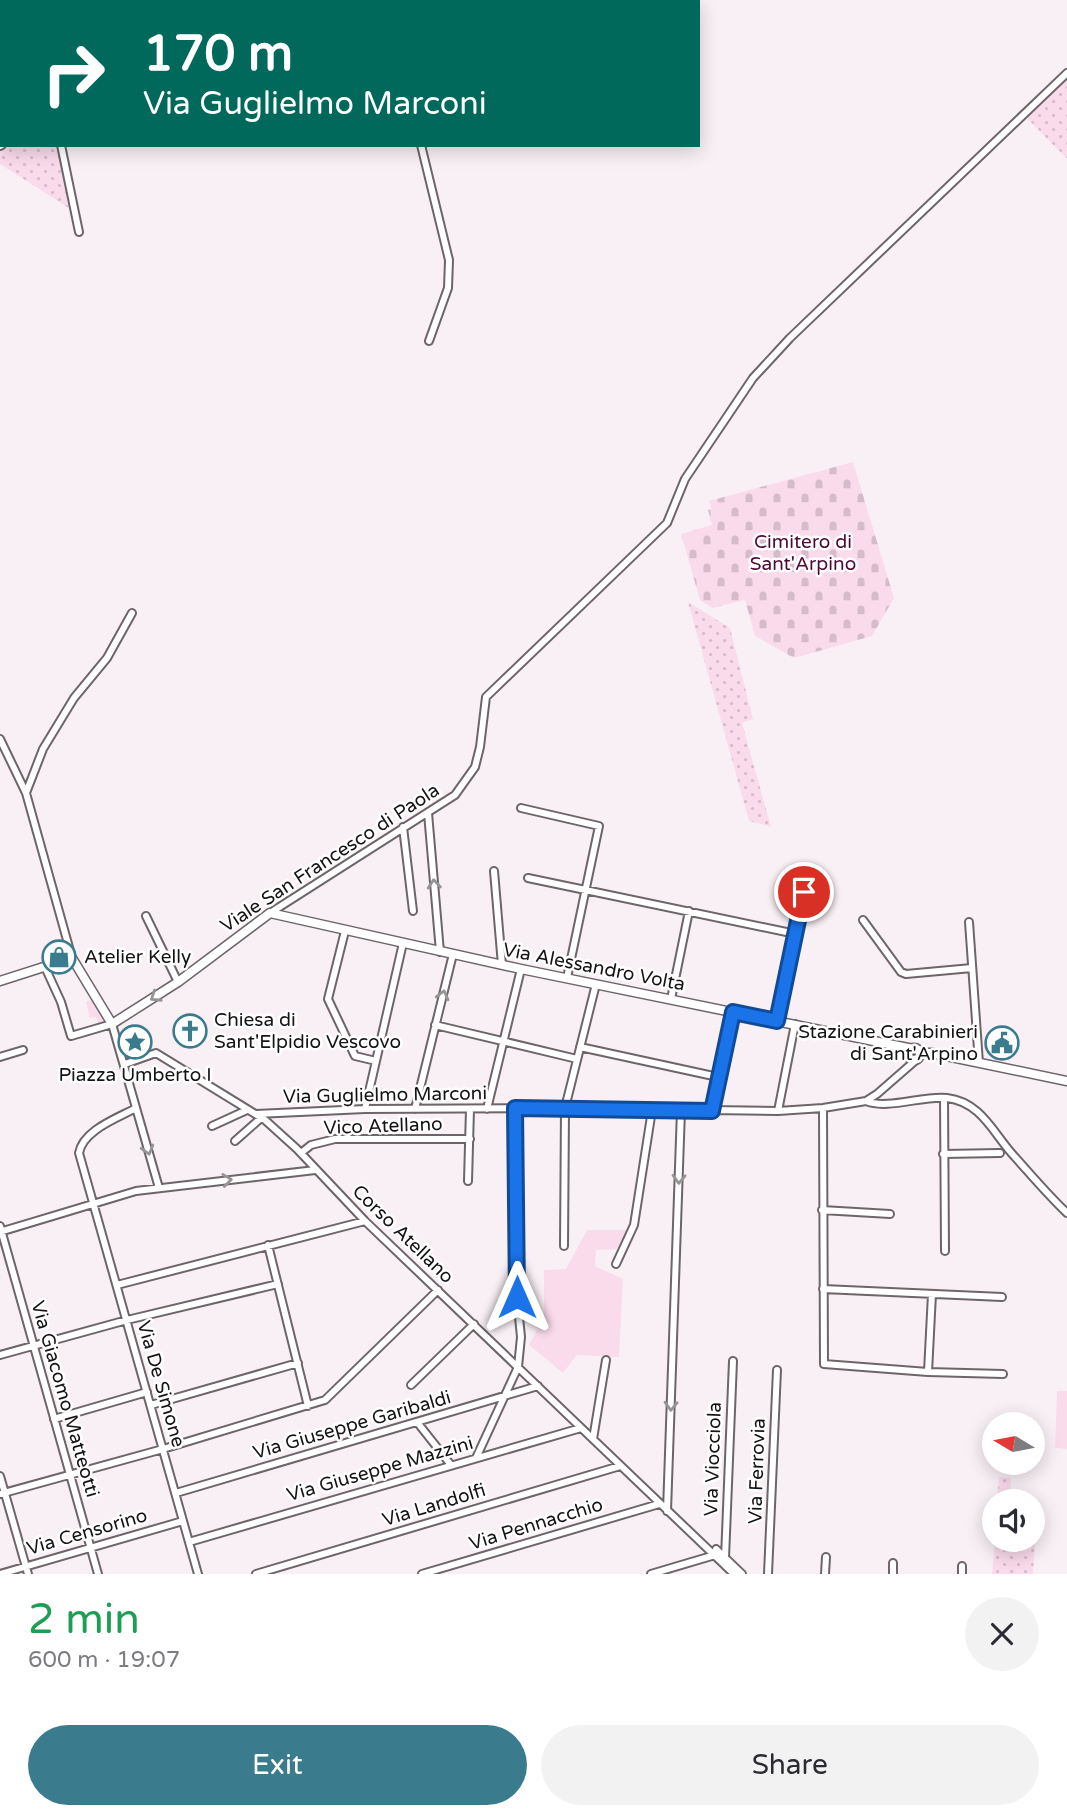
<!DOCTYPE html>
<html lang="en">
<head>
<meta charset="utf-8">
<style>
	body { margin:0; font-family:"Varela Round",sans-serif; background:#f2f2f3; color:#2b2b33; height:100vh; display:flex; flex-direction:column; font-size:26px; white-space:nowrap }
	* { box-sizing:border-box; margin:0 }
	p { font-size:23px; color:#7c7c81 }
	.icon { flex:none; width:38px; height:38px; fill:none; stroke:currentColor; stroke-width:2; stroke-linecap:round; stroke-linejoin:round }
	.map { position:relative; height:1574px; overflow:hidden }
	.panel { display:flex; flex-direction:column; background:#fff; flex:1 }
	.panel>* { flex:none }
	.banner { position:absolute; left:0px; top:0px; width:700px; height:147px; box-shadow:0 4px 18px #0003; background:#00695c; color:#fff; overflow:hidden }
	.needle { width:46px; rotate:280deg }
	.controls { position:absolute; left:982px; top:1412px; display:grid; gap:14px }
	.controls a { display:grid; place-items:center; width:63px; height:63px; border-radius:50%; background:#fff; box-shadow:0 4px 18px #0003; font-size:35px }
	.pin { position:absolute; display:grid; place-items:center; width:60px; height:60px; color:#fff; margin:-30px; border:4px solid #fff; border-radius:50%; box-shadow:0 2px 7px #0007 }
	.me { position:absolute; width:77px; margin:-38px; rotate:0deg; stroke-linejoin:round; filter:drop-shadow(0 0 5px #0008) }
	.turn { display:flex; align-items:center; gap:24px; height:147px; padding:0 28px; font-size:32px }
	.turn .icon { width:91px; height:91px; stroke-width:2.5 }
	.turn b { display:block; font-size:49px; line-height:60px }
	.round { display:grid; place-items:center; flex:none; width:74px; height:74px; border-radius:37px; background:#f2f2f3 }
	.overview { display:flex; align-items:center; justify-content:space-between; height:119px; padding:0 28px }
	h1 { font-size:42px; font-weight:600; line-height:52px; color:#1e9e55 }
	.primary-button { display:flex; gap:14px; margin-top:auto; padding:14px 28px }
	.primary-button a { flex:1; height:80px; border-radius:42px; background:#3a7c8e; color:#fff; font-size:28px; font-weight:600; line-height:80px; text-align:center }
	.primary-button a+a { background:#f2f2f3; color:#2b2b33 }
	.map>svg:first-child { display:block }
	.grass { fill:url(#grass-dots) }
	.cemetery { fill:url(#cemetery-stones) }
	.park { fill:#fadbec }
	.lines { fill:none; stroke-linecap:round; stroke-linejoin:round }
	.minor-casing { stroke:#6d656a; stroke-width:10 }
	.tertiary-casing { stroke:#6d656a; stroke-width:11 }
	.minor { stroke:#fff; stroke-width:6 }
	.tertiary { stroke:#fff; stroke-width:8 }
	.oneway { stroke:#969595 }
	.route-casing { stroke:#114b97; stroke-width:18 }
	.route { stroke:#1a73e8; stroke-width:12 }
	.labels { text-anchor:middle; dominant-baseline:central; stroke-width:5; stroke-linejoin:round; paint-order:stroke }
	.park-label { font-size:19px; fill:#4c0938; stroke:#fff }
	.street-label { font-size:19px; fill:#161314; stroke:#fff }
	.poi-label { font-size:19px; fill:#161314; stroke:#fff; text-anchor:start }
</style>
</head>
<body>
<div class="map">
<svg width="1067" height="1574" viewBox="0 0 1067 1574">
	<defs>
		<pattern id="grass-dots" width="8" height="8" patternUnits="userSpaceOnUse" patternTransform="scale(1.75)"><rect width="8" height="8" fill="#fadbec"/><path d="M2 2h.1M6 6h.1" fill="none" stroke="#d6bbca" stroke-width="1.8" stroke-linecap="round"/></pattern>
		<pattern id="cemetery-stones" width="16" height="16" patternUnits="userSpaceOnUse" patternTransform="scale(1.75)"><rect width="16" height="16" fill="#fadbec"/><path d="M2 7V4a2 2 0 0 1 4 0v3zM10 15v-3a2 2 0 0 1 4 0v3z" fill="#d6bbca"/></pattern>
	</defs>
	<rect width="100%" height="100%" fill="#f9f0f5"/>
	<path class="grass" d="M0,0H85L2,2L0,34Z
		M1067,76V159L1027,118V115Z
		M8,145H58L72,210L0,164V151Z
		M688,602L730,628L753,719L742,723L771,827L749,821Z
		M999,1477L1011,1478L1009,1501H997Z
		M1033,1511L1037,1512L1033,1574H992L995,1540H1032Z"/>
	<path class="cemetery" d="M853,462L894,598L872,636L794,658L755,636L745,600L712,608L700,600L681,534L712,525L708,510L712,509L709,501Z"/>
	<path class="park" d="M96,998L110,1022L99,1026L96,1017L90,1018L86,1002Z
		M587,1230H626L617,1249L596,1250L595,1266L623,1279L619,1357L577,1355L563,1373L529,1345L544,1317V1270L566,1269Z
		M1057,1391H1067V1449L1055,1448Z"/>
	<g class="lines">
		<defs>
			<path id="minor" d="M392,0V2
				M94,2V0
				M0,83H2
				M61,145L79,232
				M421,145L449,260L448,288L429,341
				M0,146L2,145
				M0,739L26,793L72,958
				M26,793L43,749L74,698L107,658L132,613
				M521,808L599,826L567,978
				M428,813L440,952
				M403,827L413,911
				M494,871L502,965
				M528,878L796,934
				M270,913L455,795L475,767L480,747L486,697L667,523L685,479L753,378L790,338L1067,73
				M146,916L178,982
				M863,920L901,972L906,974L972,968
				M969,922L979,1063
				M345,931L328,999L355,1056L376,1061
				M45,967L61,1002L71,1036L112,1024L159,1188
				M671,999L689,911
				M777,1021L809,872
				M435,1025L577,1059
				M580,1047L718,1077
				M0,1057L23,1050
				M125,1064L156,1053L265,1120L297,1149L365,1221L734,1574
				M944,1098L945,1251
				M866,1101C887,1110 924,1095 947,1098C982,1102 994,1135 1015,1157C1032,1176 1049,1196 1067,1213
				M136,1108C118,1118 83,1130 79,1153L198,1574
				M823,1108L824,1364L928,1372L1003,1374
				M365,1109L403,943
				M415,1109L453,954
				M487,1109L521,969
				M712,1111L733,1012
				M778,1111L795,1024
				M256,1114L365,1109L565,1108L778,1111L823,1108L866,1101L877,1094L916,1060
				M212,1126L247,1110
				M235,1141L261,1118
				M301,1153L311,1145L335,1139H470
				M943,1154L1000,1153
				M468,1181L470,1109
				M822,1210L890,1214
				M0,1226L98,1574
				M0,1232L136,1191L315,1170
				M268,1245L308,1406
				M564,1246L565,1108L596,984
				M616,1264L634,1225L652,1110
				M117,1285L365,1221
				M823,1289L1002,1297
				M0,1355L127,1320L278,1284
				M928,1372L932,1294
				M411,1385L474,1324
				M151,1405L298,1363
				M54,1419L147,1392
				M417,1422L451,1465
				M593,1439L606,1360
				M476,1458L518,1367L521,1337L517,1297L515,1108
				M0,1476L28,1574
				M176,1493L538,1386
				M0,1494L163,1449L325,1400L438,1290
				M667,1511L681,1110
				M189,1542L581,1428
				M725,1558L733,1361
				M0,1574L183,1521
				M256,1574L620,1466
				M422,1574L659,1504
				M651,1574L715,1555L716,1549L742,1574
				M768,1574L777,1370
				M825,1574L826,1557
				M893,1574V1563
				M962,1574V1566"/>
			<path id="tertiary" d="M0,981L72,958L112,1024L178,982L270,913L521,969L913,1049
				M908 1054a6 6 0 1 1 12 0a6 6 0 1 1-12 0Z
				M920,1053H932L1067,1081"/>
		</defs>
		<use href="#minor" class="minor-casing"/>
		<use href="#tertiary" class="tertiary-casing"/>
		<use href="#minor" class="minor"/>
		<use href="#tertiary" class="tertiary"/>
	</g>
	<defs><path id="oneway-chevron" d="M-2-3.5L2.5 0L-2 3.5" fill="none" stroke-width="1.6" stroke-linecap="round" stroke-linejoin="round" transform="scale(1.75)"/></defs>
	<g class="oneway">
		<use href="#oneway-chevron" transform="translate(434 884) rotate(-95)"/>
		<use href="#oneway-chevron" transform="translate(443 995) rotate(-76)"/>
		<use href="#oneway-chevron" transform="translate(155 997) rotate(147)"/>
		<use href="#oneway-chevron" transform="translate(148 1150) rotate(74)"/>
		<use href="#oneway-chevron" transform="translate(679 1179) rotate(92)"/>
		<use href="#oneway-chevron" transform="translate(227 1180) rotate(-7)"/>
		<use href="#oneway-chevron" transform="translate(671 1406) rotate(92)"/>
	</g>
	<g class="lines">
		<defs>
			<path id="route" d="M517,1297L515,1108L712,1111L733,1012L777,1021L804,892"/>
		</defs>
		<use href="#route" class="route-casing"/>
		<use href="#route" class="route"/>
	</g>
	<defs>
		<symbol id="shop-ring" viewBox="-11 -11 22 22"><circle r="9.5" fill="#fff" stroke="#3a7c8e" stroke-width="1.5"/><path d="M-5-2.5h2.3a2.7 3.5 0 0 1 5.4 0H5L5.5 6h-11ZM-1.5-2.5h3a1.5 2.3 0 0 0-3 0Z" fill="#3a7c8e"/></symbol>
		<symbol id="church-ring" viewBox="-11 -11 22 22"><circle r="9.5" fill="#fff" stroke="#3a7c8e" stroke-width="1.5"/><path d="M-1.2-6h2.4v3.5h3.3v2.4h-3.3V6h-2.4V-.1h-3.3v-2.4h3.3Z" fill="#3a7c8e"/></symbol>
		<symbol id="sight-ring" viewBox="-11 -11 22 22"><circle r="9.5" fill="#fff" stroke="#3a7c8e" stroke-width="1.5"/><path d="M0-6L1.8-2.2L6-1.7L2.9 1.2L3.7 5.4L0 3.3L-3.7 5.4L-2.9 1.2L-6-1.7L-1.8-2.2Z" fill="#3a7c8e"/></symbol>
		<symbol id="civic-ring" viewBox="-11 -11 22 22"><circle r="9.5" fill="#fff" stroke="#3a7c8e" stroke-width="1.5"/><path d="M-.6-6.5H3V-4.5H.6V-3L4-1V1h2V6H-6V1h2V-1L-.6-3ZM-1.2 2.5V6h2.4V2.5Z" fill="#3a7c8e"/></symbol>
	</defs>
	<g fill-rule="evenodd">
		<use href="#shop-ring" x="40" y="938" width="38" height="38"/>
		<use href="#church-ring" x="171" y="1012" width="38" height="38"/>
		<use href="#sight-ring" x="116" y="1023" width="38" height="38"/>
		<use href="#civic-ring" x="983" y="1024" width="38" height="38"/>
	</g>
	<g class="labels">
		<g class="park-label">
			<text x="803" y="542">Cimitero di<tspan x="803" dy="22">Sant'Arpino</tspan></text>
		</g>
		<g class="street-label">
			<text transform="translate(330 858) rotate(-33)">Viale San Francesco di Paola</text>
			<text transform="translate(594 967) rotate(11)">Via Alessandro Volta</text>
			<text transform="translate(385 1095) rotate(-1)">Via Guglielmo Marconi</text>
			<text transform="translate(383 1126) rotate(-2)">Vico Atellano</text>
			<text transform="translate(403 1234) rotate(44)">Corso Atellano</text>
			<text transform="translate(161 1384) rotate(74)">Via De Simone</text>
			<text transform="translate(65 1399) rotate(74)">Via Giacomo Matteotti</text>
			<text transform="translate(352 1425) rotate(-16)">Via Giuseppe Garibaldi</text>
			<text transform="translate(713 1459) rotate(-88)">Via Viocciola</text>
			<text transform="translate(380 1469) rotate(-16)">Via Giuseppe Mazzini</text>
			<text transform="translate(757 1471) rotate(-88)">Via Ferrovia</text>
			<text transform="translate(434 1505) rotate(-17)">Via Landolfi</text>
			<text transform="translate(536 1524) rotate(-17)">Via Pennacchio</text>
			<text transform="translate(87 1532) rotate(-16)">Via Censorino</text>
		</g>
		<g class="poi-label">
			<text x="84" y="957">Atelier Kelly</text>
			<text x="214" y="1020">Chiesa di<tspan x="214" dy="22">Sant'Elpidio Vescovo</tspan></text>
			<text x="978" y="1032" text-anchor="end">Stazione Carabinieri<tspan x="978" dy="22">di Sant'Arpino</tspan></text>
			<text x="135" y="1075" text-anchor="middle">Piazza Umberto I</text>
		</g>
	</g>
</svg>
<div class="controls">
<a><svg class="needle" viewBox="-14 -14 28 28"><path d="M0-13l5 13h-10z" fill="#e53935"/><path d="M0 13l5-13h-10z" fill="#7c7c81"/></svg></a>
<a><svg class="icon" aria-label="sound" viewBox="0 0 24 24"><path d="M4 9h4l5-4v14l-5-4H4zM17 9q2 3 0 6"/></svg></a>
</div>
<div class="pin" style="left:804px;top:892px;background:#d93025"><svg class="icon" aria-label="arrive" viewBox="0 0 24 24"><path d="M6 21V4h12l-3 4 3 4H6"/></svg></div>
<svg class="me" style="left:517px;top:1297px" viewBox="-20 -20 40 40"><path d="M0-17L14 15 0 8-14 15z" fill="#1a73e8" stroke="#fff" stroke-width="4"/></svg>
<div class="banner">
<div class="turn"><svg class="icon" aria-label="right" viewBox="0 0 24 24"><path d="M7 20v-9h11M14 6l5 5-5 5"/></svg><div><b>170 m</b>Via Guglielmo Marconi</div></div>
</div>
</div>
<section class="panel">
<div class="overview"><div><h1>2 min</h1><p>600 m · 19:07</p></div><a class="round"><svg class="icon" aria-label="close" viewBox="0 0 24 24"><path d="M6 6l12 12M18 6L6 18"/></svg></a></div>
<div class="primary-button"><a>Exit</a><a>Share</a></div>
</section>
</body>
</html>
